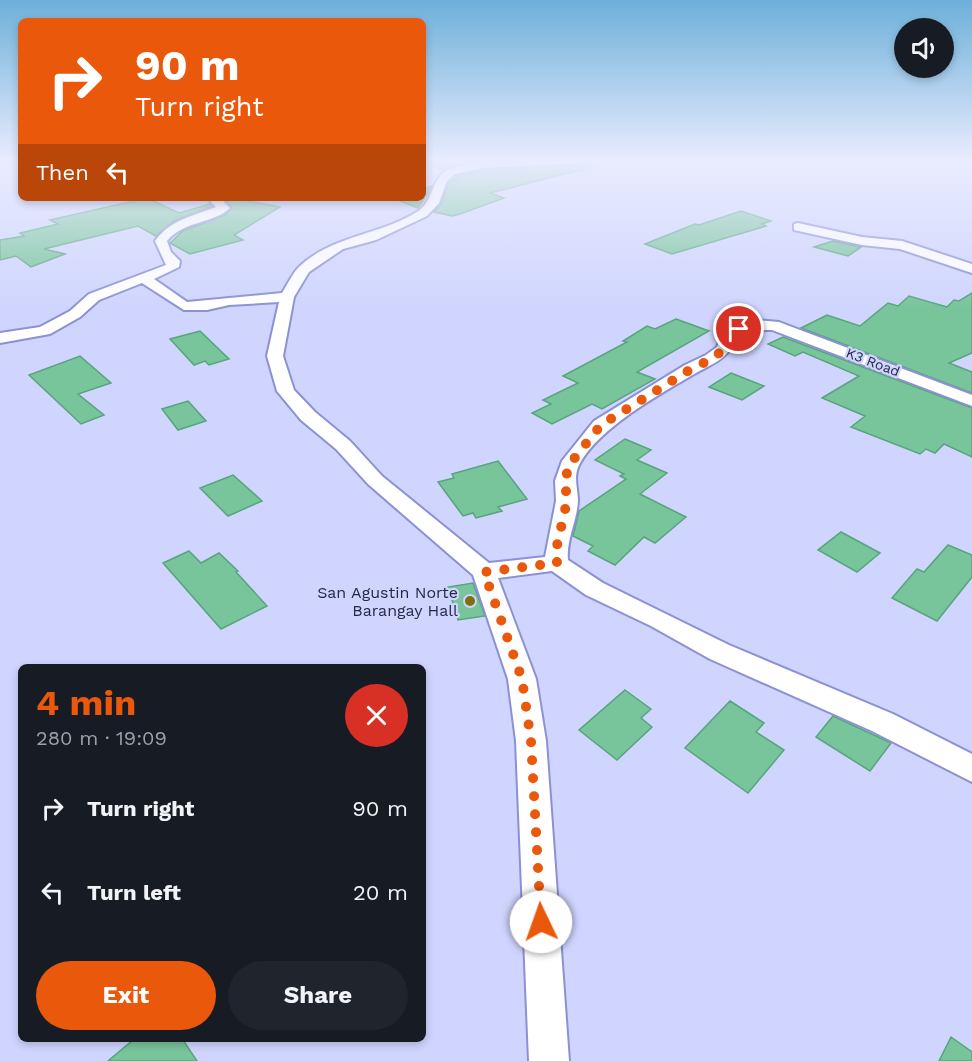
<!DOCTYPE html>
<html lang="en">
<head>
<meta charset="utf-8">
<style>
	body { margin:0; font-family:"Work Sans",sans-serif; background:#20242c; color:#f1f3f6; height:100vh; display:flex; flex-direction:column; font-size:22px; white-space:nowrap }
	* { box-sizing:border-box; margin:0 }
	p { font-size:20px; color:#9ea1a6 }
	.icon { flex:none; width:33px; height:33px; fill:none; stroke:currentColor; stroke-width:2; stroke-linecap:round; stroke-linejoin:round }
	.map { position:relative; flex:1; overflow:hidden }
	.details { position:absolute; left:18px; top:664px; width:408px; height:378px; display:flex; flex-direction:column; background:#171b24; border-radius:9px; box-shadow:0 3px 9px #0003 }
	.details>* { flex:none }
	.hud { position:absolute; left:18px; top:18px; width:408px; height:183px; border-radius:9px; box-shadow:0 3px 9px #0003; background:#ea580c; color:#fff; overflow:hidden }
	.buttons { position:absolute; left:894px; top:18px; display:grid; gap:12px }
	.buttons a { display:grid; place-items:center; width:60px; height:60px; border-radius:50%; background:#171b24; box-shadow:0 3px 9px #0003; font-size:30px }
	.pin { position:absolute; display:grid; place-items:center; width:51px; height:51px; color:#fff; margin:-26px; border:3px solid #fff; border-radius:50%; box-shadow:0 2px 6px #0007 }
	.me { position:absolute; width:66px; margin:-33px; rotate:357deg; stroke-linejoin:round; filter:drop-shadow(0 0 4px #0008) }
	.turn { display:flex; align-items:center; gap:21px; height:126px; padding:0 18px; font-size:27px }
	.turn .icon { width:78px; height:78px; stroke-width:2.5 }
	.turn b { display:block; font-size:42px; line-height:51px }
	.then { display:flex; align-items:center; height:57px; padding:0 18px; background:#0003; gap:12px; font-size:22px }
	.round { display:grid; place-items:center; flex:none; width:63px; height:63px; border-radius:32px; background:#20242c }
	.summary { display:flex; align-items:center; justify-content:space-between; height:102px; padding:0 18px }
	h1 { font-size:36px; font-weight:700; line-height:45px; color:#ea580c }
	.button { display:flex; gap:12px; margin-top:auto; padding:12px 18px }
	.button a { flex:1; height:69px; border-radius:36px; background:#ea580c; color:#fff; font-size:24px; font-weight:700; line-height:69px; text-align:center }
	.button a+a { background:#20242c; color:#f1f3f6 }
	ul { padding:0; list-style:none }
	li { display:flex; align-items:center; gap:18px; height:84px; padding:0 18px }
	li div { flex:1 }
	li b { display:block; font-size:22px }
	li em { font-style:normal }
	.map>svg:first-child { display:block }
	.building { fill:#78c49b; stroke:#58a47c; stroke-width:1.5 }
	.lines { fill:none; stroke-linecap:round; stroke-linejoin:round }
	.minor-casing { stroke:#8b91d3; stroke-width:4 }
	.minor { fill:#fff; fill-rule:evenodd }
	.route { stroke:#ea580c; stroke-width:10; stroke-dasharray:0 18 }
	.poi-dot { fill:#7f700e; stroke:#cfd5fe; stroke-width:2 }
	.labels { text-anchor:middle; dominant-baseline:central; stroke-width:4.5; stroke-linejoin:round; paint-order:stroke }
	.far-street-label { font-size:14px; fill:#262843; stroke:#cfd5fe }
	.poi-label { font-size:16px; fill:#262843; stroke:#cfd5fe; text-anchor:end }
</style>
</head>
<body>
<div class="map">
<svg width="972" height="1061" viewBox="0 0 972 1061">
	<rect width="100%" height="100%" fill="#cfd5fe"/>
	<path class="building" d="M424,160H479L457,164L444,170L424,163Z
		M591,160L592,167L490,193L504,198L460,214L452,216L434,212L441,204L449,182L456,180L453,179L459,175L483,170L583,165Z
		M432,186L418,208L393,198H423V189Z
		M147,198L179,213L210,204L212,206L174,221L156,236L138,226L44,249L65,254L31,267L16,256L0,260V240L24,236L20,233L58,224L50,220Z
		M231,198L280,207L234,235L243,240L190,254L170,243L183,231L225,215L232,208L225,200Z
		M741,211L771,221L762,224L766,226L672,254L645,244L695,224L699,225Z
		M833,241L861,247L848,256L814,247Z
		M972,293V353L949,363L972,372V393L801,328L827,315L860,326L888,303L898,306L909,296L947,307L954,300L959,301Z
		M676,319L709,331L637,372L655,379L602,409L592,404L552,424L532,413L551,404L543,400L578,383L563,376L627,342L623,341L647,326L655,329Z
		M200,331L229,359L209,365L205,361L194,365L170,339Z
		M783,337L972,408V457L944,444L935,453L926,449L920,454L851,427L865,416L822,398L859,376L803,352L795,356L768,344Z
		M80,356L111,383L78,394L104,415L81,424L29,375Z
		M731,373L764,386L742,400L709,387Z
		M188,401L206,421L178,430L162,409Z
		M625,439L651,450L637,460L667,473L640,494L686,517L655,543L644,537L615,565L588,551L593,546L573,536L579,511L626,479L620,476L624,474L595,460Z
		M498,461L527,499L498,507L502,511L476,518L473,513L463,516L438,482L454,478L452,474Z
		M233,475L262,501L228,516L200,488Z
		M841,532L880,553L857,572L818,550Z
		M948,545L972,555V577L937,621L892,598L917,569L924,572Z
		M189,551L201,563L219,553L238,571L236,572L267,606L221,629L163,563Z
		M473,583L485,616L458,620L448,587Z
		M625,690L651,709L641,718L652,727L617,760L579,730Z
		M730,701L764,723L756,732L784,750L748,793L685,748Z
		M833,716L891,743L870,771L816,737Z
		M951,1037L972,1052V1061H939Z
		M133,1040H183L197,1061H108Z"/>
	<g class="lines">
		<defs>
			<path id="minor" d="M519,160H588L583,163L483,168L455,174L447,181L439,203L427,216L376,240L343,249L309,272L294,297L283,356L294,390L315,412L350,441L382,476L489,563L545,557L556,501L555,481L562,461L594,421L685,365L706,355L717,347L725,328L756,320L779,322L972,395V406L772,330H756L738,334C728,359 718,361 696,373C660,394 598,428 579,465C573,477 578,489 578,501C577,521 566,540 568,560L603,583L729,645L893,714L972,754V782L872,731L710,659L651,626L586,595L552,571L498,578L536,679L546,741L569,1061H529L516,741L508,679L473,575L368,484L336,449L301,420L277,391L267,356L279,302L229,305L207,310H184L142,283L99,300L80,317L50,334L0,343V333L40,327L70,311L89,294L166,265L155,241C170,220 193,216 216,207L207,198H220L230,208C213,224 185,220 167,241L171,252L180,261L179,267L154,279L187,302L282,293C288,284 293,272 300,266C332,236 380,235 417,212C434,202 431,176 450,169C471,161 496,161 519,160Z
				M798,223L862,237L902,241L972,264V273L900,249L862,245L794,230V224Z"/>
		</defs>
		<use href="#minor" class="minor-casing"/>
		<use href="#minor" class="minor"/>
	</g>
	<linearGradient id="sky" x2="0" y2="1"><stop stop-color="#6db0d9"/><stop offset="0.52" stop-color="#e9ecff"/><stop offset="1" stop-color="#e9ecff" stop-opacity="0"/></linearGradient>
	<rect width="972" height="309" fill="url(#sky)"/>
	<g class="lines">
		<path class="route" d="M541,922L531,741L522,679L484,572L557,563L556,550L567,501L565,481L569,465L601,425L691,369L712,359L724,349L728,334L739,329"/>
	</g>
	<circle class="poi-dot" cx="470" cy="601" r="6"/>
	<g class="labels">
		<g class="far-street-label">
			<text transform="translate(873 362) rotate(21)">K3 Road</text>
		</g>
		<g class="poi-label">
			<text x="458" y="592">San Agustin Norte<tspan x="458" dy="18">Barangay Hall</tspan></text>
		</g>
	</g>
</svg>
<div class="buttons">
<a><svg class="icon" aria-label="sound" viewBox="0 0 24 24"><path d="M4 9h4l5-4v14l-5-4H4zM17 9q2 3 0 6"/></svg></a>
</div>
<div class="pin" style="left:739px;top:329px;background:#d93025"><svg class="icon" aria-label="arrive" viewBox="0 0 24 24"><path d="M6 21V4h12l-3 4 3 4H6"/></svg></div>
<svg class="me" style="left:541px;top:922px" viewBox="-20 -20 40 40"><circle r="19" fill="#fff"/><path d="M0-13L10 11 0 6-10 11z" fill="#ea580c"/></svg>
<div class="hud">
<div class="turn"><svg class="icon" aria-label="right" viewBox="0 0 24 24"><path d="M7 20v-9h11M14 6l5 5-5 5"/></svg><div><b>90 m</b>Turn right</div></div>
<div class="then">Then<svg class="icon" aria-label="left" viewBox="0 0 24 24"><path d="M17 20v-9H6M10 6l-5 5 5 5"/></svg></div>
</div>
<section class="details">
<div class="summary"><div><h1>4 min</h1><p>280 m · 19:09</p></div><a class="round" style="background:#d93025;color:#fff"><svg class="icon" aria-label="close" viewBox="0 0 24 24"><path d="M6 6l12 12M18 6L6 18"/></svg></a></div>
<ul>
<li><svg class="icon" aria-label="right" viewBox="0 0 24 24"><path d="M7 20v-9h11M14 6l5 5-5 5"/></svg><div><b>Turn right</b></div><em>90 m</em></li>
<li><svg class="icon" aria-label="left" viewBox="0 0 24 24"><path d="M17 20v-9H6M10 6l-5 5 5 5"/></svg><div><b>Turn left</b></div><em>20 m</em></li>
</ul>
<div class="button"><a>Exit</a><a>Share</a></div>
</section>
</div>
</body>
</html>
